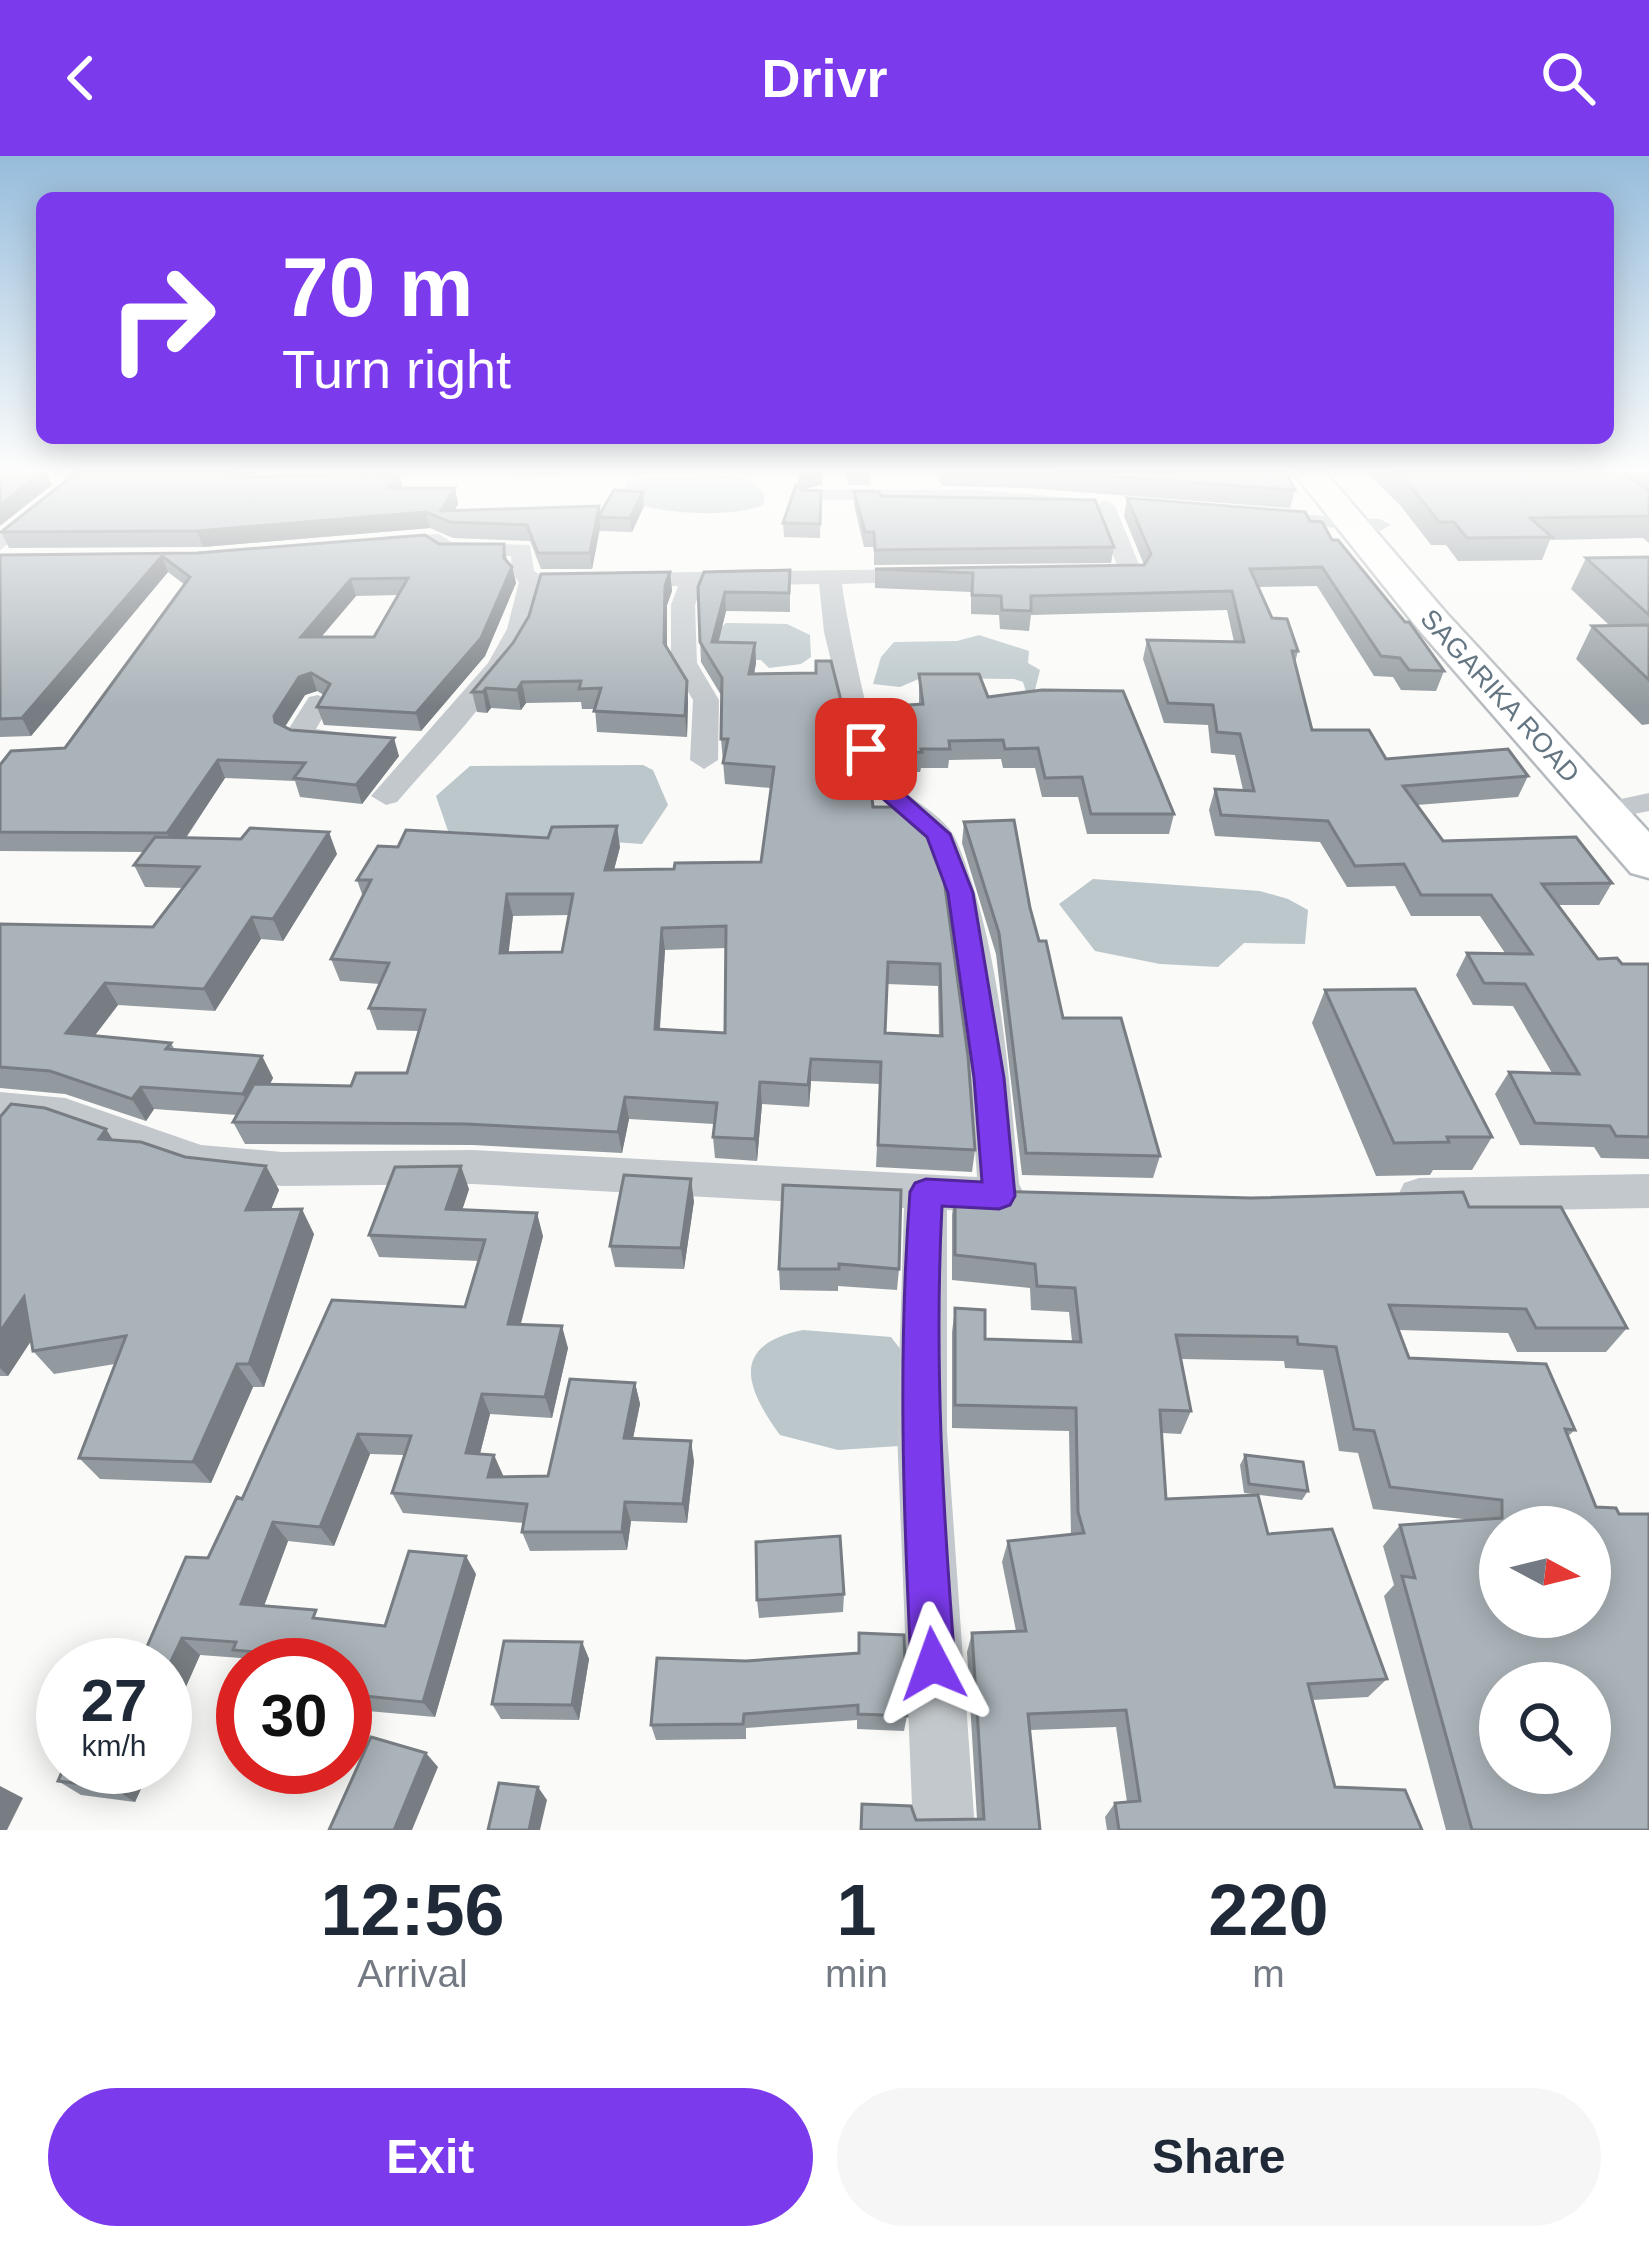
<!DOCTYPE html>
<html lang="en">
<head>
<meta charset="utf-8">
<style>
	body { margin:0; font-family:Arial,sans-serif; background:#f6f6f7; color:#1f2937; height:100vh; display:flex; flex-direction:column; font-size:45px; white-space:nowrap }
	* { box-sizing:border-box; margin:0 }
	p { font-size:39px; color:#747a83 }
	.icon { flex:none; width:66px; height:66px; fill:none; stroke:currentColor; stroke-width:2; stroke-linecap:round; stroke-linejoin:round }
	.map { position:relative; height:1674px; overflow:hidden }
	.panel { display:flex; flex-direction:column; background:#fff; flex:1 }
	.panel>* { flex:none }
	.hud { position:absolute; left:36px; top:36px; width:1578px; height:252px; border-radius:18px; box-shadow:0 6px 30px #0003; background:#7c3aed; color:#fff; overflow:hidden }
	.needle { width:78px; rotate:97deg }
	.fabs { position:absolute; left:1479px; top:1350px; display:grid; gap:24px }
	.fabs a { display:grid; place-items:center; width:132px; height:132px; border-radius:50%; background:#fff; box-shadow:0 6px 30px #0003; font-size:60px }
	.speed { position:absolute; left:36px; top:1482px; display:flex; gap:24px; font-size:60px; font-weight:700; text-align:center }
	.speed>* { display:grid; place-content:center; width:156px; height:156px; border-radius:50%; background:#fff; box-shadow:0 6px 30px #0003; line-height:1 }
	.speed small { font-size:30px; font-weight:400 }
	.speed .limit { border:18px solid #d22; background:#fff; color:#111 }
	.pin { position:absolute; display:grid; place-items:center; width:102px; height:102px; color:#fff; margin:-51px; border-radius:24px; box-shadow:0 6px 18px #0006 }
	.me { position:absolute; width:132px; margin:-66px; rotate:356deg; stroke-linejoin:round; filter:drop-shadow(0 0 9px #0008) }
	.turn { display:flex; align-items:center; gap:42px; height:252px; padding:0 48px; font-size:54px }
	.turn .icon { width:156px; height:156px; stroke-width:2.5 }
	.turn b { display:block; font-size:84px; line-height:102px }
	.eta { display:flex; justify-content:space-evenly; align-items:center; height:204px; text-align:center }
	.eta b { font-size:72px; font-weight:700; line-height:84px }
	.button { display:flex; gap:24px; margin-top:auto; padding:24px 48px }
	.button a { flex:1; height:138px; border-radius:72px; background:#7c3aed; color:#fff; font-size:48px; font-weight:700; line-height:138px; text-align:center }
	.button a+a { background:#f6f6f7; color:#1f2937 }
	header { display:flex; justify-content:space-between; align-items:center; height:156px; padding:0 48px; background:#7c3aed; color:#fff; font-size:54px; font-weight:700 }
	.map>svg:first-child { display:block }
	.water { fill:#bbc7cb }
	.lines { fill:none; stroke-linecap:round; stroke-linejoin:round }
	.primary-casing { stroke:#b5babe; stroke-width:5 }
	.street { fill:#c3c8cc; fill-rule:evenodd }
	.primary { fill:#fff; fill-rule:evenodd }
	.wall { fill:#929a9f; fill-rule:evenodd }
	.shaded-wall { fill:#777d82 }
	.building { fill:#aab3b9; stroke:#777d82; stroke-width:3; fill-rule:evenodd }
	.route { fill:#7c3aed; stroke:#51269a; stroke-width:3 }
	.labels { text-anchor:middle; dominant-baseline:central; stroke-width:12; stroke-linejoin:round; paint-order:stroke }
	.far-street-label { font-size:27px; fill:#657683; stroke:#fff }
</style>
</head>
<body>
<header><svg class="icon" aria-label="back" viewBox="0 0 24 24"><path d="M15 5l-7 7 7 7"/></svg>Drivr<svg class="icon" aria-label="search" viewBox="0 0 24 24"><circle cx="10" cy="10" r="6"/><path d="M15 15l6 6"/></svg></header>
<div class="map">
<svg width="1649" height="1674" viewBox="0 0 1649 1674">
	<rect width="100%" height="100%" fill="#fafaf8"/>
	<path class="water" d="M725,320L746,322L764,338V348C741,363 641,359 623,340L627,327L636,323Z
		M726,467L787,468L810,479L811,501L801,508L769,512L761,504L724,503L713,479Z
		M979,479L1029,495L1028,507L1040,514L1035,534L1026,536L1023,526L1014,523L921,522L900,531L873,528L881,501L894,486L957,485Z
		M643,609L653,614L668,649L642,688L448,675L436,640L470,610Z
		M1093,723L1260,735L1288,743L1308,754L1305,788L1244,787L1218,811L1160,808L1095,795L1059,748Z
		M803,1174L891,1181L901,1194L899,1290L838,1294L780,1279C745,1231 730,1189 803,1174Z"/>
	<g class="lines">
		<defs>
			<path id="primary" d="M1293,316H1325L1447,458L1649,676V722L1631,717L1419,474Z"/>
		</defs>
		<use href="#primary" class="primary-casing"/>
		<path class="street" d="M75,316H98L0,394V376Z
			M809,333L979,334L1075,342L1085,348L1075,354L979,346L802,343L799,339Z
			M1105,344L1115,350L1143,418L1140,423L1096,427L1085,420L1096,413L1118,412L1095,350Z
			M1274,357L1380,363L1391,369L1380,375L1267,367L1263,363Z
			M439,378L451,386L530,389L534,415L542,420L556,416L567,423L539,434C522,520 452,581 397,646L386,649L371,640L488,507L507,473L519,426L512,418L511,400H443L431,392L387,394L376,387L387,380Z
			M921,413L929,415V425L842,428C846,461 874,601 891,623C910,646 945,657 957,686C1001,791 1008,915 1019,1028L1025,1040L1019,1052L1004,1057L947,1054V1276L975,1674H913L897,1276L904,1052L473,1028L282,1030L200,1021L63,972L0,966V936L65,942L201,989L282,996L473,994L977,1021L970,922L945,737L924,682L860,624L824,476L819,428L702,430L695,449L697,507L719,544L718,604L704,613L690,604L693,544L671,507V449L678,430L623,431L612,424L623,417Z
			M318,539L331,547L316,573L349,578L353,584L349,590L298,588L284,580L309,541Z
			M1649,637V655L1604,664L1589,655L1593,649Z
			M1649,1018V1052L1419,1056L1404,1051L1398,1039L1404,1027L1419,1022Z"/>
		<use href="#primary" class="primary"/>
	</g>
	<path class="wall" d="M498,316H559L557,319Z
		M799,316H822V329L801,334L821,335L820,382L784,381L783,367L798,332Z
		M845,316H871L870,329H848Z
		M934,316H1286L1295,334L1290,352L1026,332L942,330Z
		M1366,316H1649V387L1643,382L1550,384L1542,404L1458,405L1446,389H1431L1400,349Z
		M399,318L402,332L458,348L454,354L599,350L600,358L644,350L632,376L600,375V372L592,413H541L530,385L453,382L430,372L203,391L9,392L1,376L249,321Z
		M854,335L1114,391L1111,407L874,409V391H864L854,349Z
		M1127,342L1310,365L1332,384L1444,515L1436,535L1401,534L1393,521L1374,520L1317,430L1258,431L1272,462L1298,495L1295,507L1312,574L1386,603L1528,620L1518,641L1417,649L1443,685L1612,727L1599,749H1558L1598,803L1622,808H1649V1003L1601,1002L1594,991L1520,989L1495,938L1509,916L1552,917L1513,850L1473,849L1456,819L1467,797H1505L1480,760H1411L1395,730L1347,731L1320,686L1215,680L1209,654L1215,633L1243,634L1235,599L1211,597L1208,569L1164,567L1143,503L1147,484L1234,486L1227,454L1031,459L1029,475L1000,473L999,459L971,458V436L875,432V413L1144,409L1124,360Z
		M439,388H504L507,404L512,411L516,427L485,500L421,575L324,569L317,551L324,539L317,535L305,539L285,571L291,574L399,600L362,648L300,641L295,625L225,622L186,682L337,698L283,785L261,783L215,855L118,849L95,879L171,887L175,894L262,900L273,922L270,928L351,930L407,917L419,875L377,874L369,852L380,828L340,825L331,803L363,741L357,724L398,691H620L614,714L674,713L761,706L771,632L725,628L721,583V539L701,506L698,431L790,433V456L726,455L718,486L755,487L756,507L754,518L856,604L873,651L922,663L975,994L972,1016L876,1011L880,928L811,925L809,951L762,948L757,1005L715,1002L713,981L714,968L629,963L622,997L473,989L245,988L233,966L237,959L154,953L146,965L65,938L0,932V768L153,771L183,732L145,731L134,709L144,696L0,695V609L65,592L185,429L168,416L31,580L0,581V399L197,397ZM398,439L374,481H321L356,440ZM569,759L562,796L508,797L513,760ZM726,792L725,877L660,873L665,794ZM887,828L938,830L939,880L885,877Z
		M1649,401V568L1642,569L1576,503L1592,470H1610L1571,433L1586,402Z
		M670,416L672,435L667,449V491L687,525L688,545L687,581L597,576L595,553H582L581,546L526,547L521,554L491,552L487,557L477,556L472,536Z
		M919,518L988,541L1174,658L1169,678H1087L1078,641H1042L1035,612H1003L1001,603L949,604L948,612H921L920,616H893L877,570V551L919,548Z
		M964,666L1030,752L1063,862L1160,1000L1153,1022L1022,1019L996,798L962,687Z
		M1325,834L1492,981L1472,1014H1433L1430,1019L1376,1020L1312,867Z
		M0,961L185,1001L266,1010L279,1034L271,1054L314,1078L264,1231H253L211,1327L100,1323L79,1302L115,1208L54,1218L33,1195L31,1185L8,1220H0Z
		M783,1029L899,1113L897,1134L838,1130V1135L780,1134L779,1113Z
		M469,1033L462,1054L543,1080L521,1168L568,1192L552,1262L490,1258L480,1298L494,1299L502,1320H548L635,1227L640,1248L633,1282L694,1305L687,1367L631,1365L627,1394L530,1395L522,1376L524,1367L403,1357L392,1337L404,1299L370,1298L334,1390L288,1385L264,1450L323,1463L385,1470L476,1418L435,1561L345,1553V1509H248L241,1502L200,1499L165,1578V1509L142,1502L208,1402L242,1343L465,1151L479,1105L379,1101L369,1079Z
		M955,1034L1469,1051L1627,1172L1606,1196H1517L1508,1177L1398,1174L1409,1202L1575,1274L1568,1280L1649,1674H1446L1384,1440L1394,1429L1383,1390L1400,1369L1472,1364L1373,1353L1358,1297L1339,1295L1323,1214L1285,1212L1284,1205L1181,1203L1191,1255L1181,1278L1162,1277L1166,1343L1268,1378L1387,1523L1368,1541L1312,1544L1335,1631L1422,1674H1107L1105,1661L1115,1647L1127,1646L1116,1571L1030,1574L1040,1674H860L862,1648L916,1664L977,1663L967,1496L972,1477L1016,1475L1002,1406L1008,1385L1071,1379L1069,1275L952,1272V1176L955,1152L985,1183L1072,1185L1069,1156L1031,1154L1030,1132L952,1124V1059Z
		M694,1045L684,1113L615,1111L610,1090Z
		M1245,1299L1308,1335L1302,1344L1244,1337L1240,1309Z
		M844,1438L843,1456L759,1462L757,1444Z
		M582,1486L589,1503L579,1564L501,1563L492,1548Z
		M657,1502L907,1560L904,1575L857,1573V1564L746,1572V1583L656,1584L651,1569Z
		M64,1611H151L135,1646L81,1639L58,1625Z"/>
	<path class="shaded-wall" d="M43,316H46L52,329L0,370V349Z
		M235,316H252L237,336L231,321Z
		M812,316H822V329L798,334V319Z
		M399,318L403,333L388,332Z
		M455,332L458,348L448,365L441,355Z
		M643,336L644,350L632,376L630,362Z
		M599,350L600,372L592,413L590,397Z
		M426,356L430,372L203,391L197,375Z
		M162,400L168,416L31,580L22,562Z
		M512,411L516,427L485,500L421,575L416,557Z
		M670,416L672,435L667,449V507L664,487L665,430Z
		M351,423L356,440L306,499L301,481Z
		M725,436L726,455L714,505L712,486Z
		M755,487L756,507L750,538L749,518Z
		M311,517L317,535L305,539L280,578L274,560L299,521Z
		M687,525L688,545L687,581L685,560Z
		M522,526L526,547L521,554L517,534Z
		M486,532L491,552L487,557L483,536Z
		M394,582L399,600L362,648L356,629Z
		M218,604L225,622L176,696L167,677Z
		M617,670L620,691L608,736L605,714Z
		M329,676L337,698L283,785L273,763Z
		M507,738L513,760L506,819L500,797Z
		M252,761L261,783L215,855L204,833Z
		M662,772L665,794L658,895L655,873Z
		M105,827L118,849L80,899L66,877Z
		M262,900L273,922L254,960L243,938Z
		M811,903V925L809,951L808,929Z
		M760,926L762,948L757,1005L755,983Z
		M141,931L154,953L146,965L132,943Z
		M625,941L629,963L622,997L618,976Z
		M106,973L122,998L99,983Z
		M266,1010L279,1034L260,1079L246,1054Z
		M461,1010L469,1033L455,1076L446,1053Z
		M691,1023L694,1045L684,1113L681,1092Z
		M302,1053L314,1078L264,1231L249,1208Z
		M537,1057L543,1080L515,1189L508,1168Z
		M24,1141L44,1165L8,1220L0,1212V1176Z
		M562,1170L568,1192L552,1262L545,1241Z
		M237,1208L253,1231L211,1327L193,1306Z
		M635,1227L640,1248L629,1302L624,1282Z
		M482,1238L490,1258L475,1317L466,1297Z
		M358,1278L370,1298L334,1390L320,1371Z
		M691,1285L694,1305L687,1367L683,1348Z
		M494,1299L503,1319L497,1340L488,1321Z
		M625,1346L631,1365L627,1394L622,1376Z
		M273,1366L288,1385L258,1466L241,1448Z
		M466,1400L476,1418L435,1561L423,1546Z
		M182,1482L200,1499L165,1578V1518Z
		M582,1486L589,1503L579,1564L572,1549Z
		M426,1597L438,1611L412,1674H394Z
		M123,1611H151L135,1646L113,1632Z
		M0,1630L23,1642L7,1674H0Z
		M538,1631L547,1644L540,1674H529Z"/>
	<path class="building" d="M0,316H43L0,349Z
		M77,316H235L231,321L399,318L388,332H455L441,355L599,350L590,397H538L527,369L450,366L426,356L197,375L1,376Z
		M1053,316H1286L1295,334Z
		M1396,316H1622L1649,335V360L1530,362L1552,381L1467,382L1454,366H1439L1408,327Z
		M796,329L802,334L821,335L820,368L783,367Z
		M614,334L643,336L630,362L598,361Z
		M854,335L879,336L881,340L1095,344L1114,391L875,394L874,376H865Z
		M1127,342L1305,356L1310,365L1322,366L1332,384H1338L1405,466H1409L1444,515L1409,514L1400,502L1381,500L1322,411L1250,413L1272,462L1287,463L1298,495H1292L1312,574H1369L1386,603L1508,593L1528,620L1403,630L1443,685L1576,681L1612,727L1542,728L1598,803L1617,802L1622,808H1649V981L1616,980L1610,970L1535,967L1509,916L1579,918L1525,828L1484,827L1467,797L1532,798L1491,739H1421L1404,708L1355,710L1328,665L1221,659L1215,633L1254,635L1240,578L1217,576L1213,549L1168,547L1147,484L1244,486L1232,435L1031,440V455L1002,454L1001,440L972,439L973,417L875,413L1144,409L1151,398Z
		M425,379L439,388H504V402L512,411L481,482L416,557L317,551L330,528L311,517L299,521L274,560L275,566L291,574L394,582L356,629L294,622L305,607L218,604L167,677L0,676V609L11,595L65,592L190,421L162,400L22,562L0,563V399L197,397ZM408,422L374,481H301L351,423Z
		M1649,401V459L1586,402Z
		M790,414L789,437L725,436L712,486L755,487L749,518L816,517V505H831L856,604L869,617L873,651H908L922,663L943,716L968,900L975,994L878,989L881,906L811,903L808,929L760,926L755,983L713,981L717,947L625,941L618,976L466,968L233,966L254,928L351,930L356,917H407L425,854L369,852L389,807L331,803L371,724H357L378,690L398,691L406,674L548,682L552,671L617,670L605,714L674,713L675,707L761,706L774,611L723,607L728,583H721L722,522L700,486L698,431L704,416ZM507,738H573L562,796L500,797ZM726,770L725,877L655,873L662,772ZM888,806L940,808L942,880L885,877Z
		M670,416L665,430L664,487L687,525L685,560L594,555L601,532L579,533L581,525L522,526L517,534L486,532L483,536H472L513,487L529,460L541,418Z
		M1649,469V524L1592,470Z
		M919,518H979L988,541L1042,534L1123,535L1174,658H1091L1082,621L1045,622L1038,592L1005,593L1003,584L949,585L950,593H921L922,596L894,597L877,551L923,548Z
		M1014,664L1030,752L1039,785H1046L1063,862H1121L1160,1000L1026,997L999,777L964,666Z
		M250,672L329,676L273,763L252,761L204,833L105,827L66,877L171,887L166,893L262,900L243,938L141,931L132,943L50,915L0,911V768L153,771L199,711L134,709L155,681L241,683Z
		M1415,833L1492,981H1447L1449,986L1394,987L1325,834Z
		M11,948L45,952L106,973L99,983L141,986L185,1001L266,1010L246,1054L302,1053L249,1208H237L193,1306L79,1302L126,1180L33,1195L24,1141L0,1176V961Z
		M461,1010L446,1053L537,1057L508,1168L562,1170L545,1241L482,1238L466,1297L494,1299L488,1321L548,1320L570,1223L635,1227L624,1282L691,1285L683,1348L625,1346L622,1376H522L527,1348L392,1337L411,1280L358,1278L320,1371L273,1366L241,1448L316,1454L313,1462L385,1470L409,1395L466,1400L423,1546L345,1538V1509H311L314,1501L233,1494L236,1486L182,1482L165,1518V1509H114L119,1499L142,1502L186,1401L208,1402L237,1341L242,1343L332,1144L465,1151L485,1084L369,1079L395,1011Z
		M624,1019L691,1023L681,1092L610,1090Z
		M783,1029L901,1034L899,1113L839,1108V1113H779Z
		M955,1034L1251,1042L1463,1036L1469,1051H1561L1627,1172H1536L1526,1153L1389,1149L1409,1202L1546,1208L1575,1274L1565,1273L1596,1351L1616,1352L1619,1358H1649V1674H1472L1402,1420L1415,1422L1400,1369L1502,1362V1344L1390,1331L1374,1275L1354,1273L1336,1191L1298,1188L1297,1181L1176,1179L1191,1255L1160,1254L1166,1343L1258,1339L1268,1378L1332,1373L1387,1523L1308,1528L1335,1631L1405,1634L1422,1674H1119L1115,1647L1140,1645L1126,1554L1028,1558L1040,1674H861L862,1648L911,1650L916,1664L984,1663L972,1477L1026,1475L1008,1385L1084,1377L1078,1356L1076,1252L955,1249V1152L985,1154V1183L1081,1186L1075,1132L1037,1130L1035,1108L955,1099ZM1500,1371H1590V1461H1500ZM1500,1527H1590V1617H1500Z
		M1245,1299L1303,1306L1308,1335L1249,1328Z
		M840,1380L844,1438L757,1444L756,1386Z
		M859,1477L904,1479L907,1560L858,1558V1549L744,1558L743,1568L651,1569L657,1502L746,1505L859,1497Z
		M504,1485L582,1486L572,1549L492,1548Z
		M371,1581L426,1597L394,1674H329Z
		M64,1611H123L113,1632L58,1625Z
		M499,1627L538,1631L529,1674H488Z"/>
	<linearGradient id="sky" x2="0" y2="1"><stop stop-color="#96bcdc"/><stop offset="0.57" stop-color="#fdfdfc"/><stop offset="1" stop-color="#fdfdfc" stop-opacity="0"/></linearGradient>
	<rect width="1649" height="551" fill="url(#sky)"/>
	<path class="route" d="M866,587L877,593L885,621L950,678L973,737L1004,922L1015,1040L1010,1049L999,1053L942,1050C934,1204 943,1355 955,1508L948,1524L933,1530L918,1524L911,1508C903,1350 898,1194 910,1036L915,1027L926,1023L982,1026L974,922L948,737L927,681L867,629L855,593Z"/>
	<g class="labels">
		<g class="far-street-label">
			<text transform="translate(1500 540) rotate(48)">SAGARIKA ROAD</text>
		</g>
	</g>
</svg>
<div class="fabs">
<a><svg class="needle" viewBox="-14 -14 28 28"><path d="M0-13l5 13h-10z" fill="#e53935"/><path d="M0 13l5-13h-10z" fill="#747a83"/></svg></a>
<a><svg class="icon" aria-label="search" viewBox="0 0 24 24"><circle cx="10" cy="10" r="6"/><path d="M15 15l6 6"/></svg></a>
</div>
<div class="speed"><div>27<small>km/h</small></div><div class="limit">30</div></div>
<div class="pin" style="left:866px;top:593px;background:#d93025"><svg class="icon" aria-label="arrive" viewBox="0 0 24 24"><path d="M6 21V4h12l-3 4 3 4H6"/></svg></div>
<svg class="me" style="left:933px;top:1508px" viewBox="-20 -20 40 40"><path d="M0-17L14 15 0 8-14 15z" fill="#7c3aed" stroke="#fff" stroke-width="4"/></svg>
<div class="hud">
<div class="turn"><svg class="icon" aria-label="right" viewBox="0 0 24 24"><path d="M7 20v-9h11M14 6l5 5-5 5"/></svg><div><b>70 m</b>Turn right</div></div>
</div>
</div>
<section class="panel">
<div class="eta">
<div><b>12:56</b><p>Arrival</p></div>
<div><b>1</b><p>min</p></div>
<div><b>220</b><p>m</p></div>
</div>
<div class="button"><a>Exit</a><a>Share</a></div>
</section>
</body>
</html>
